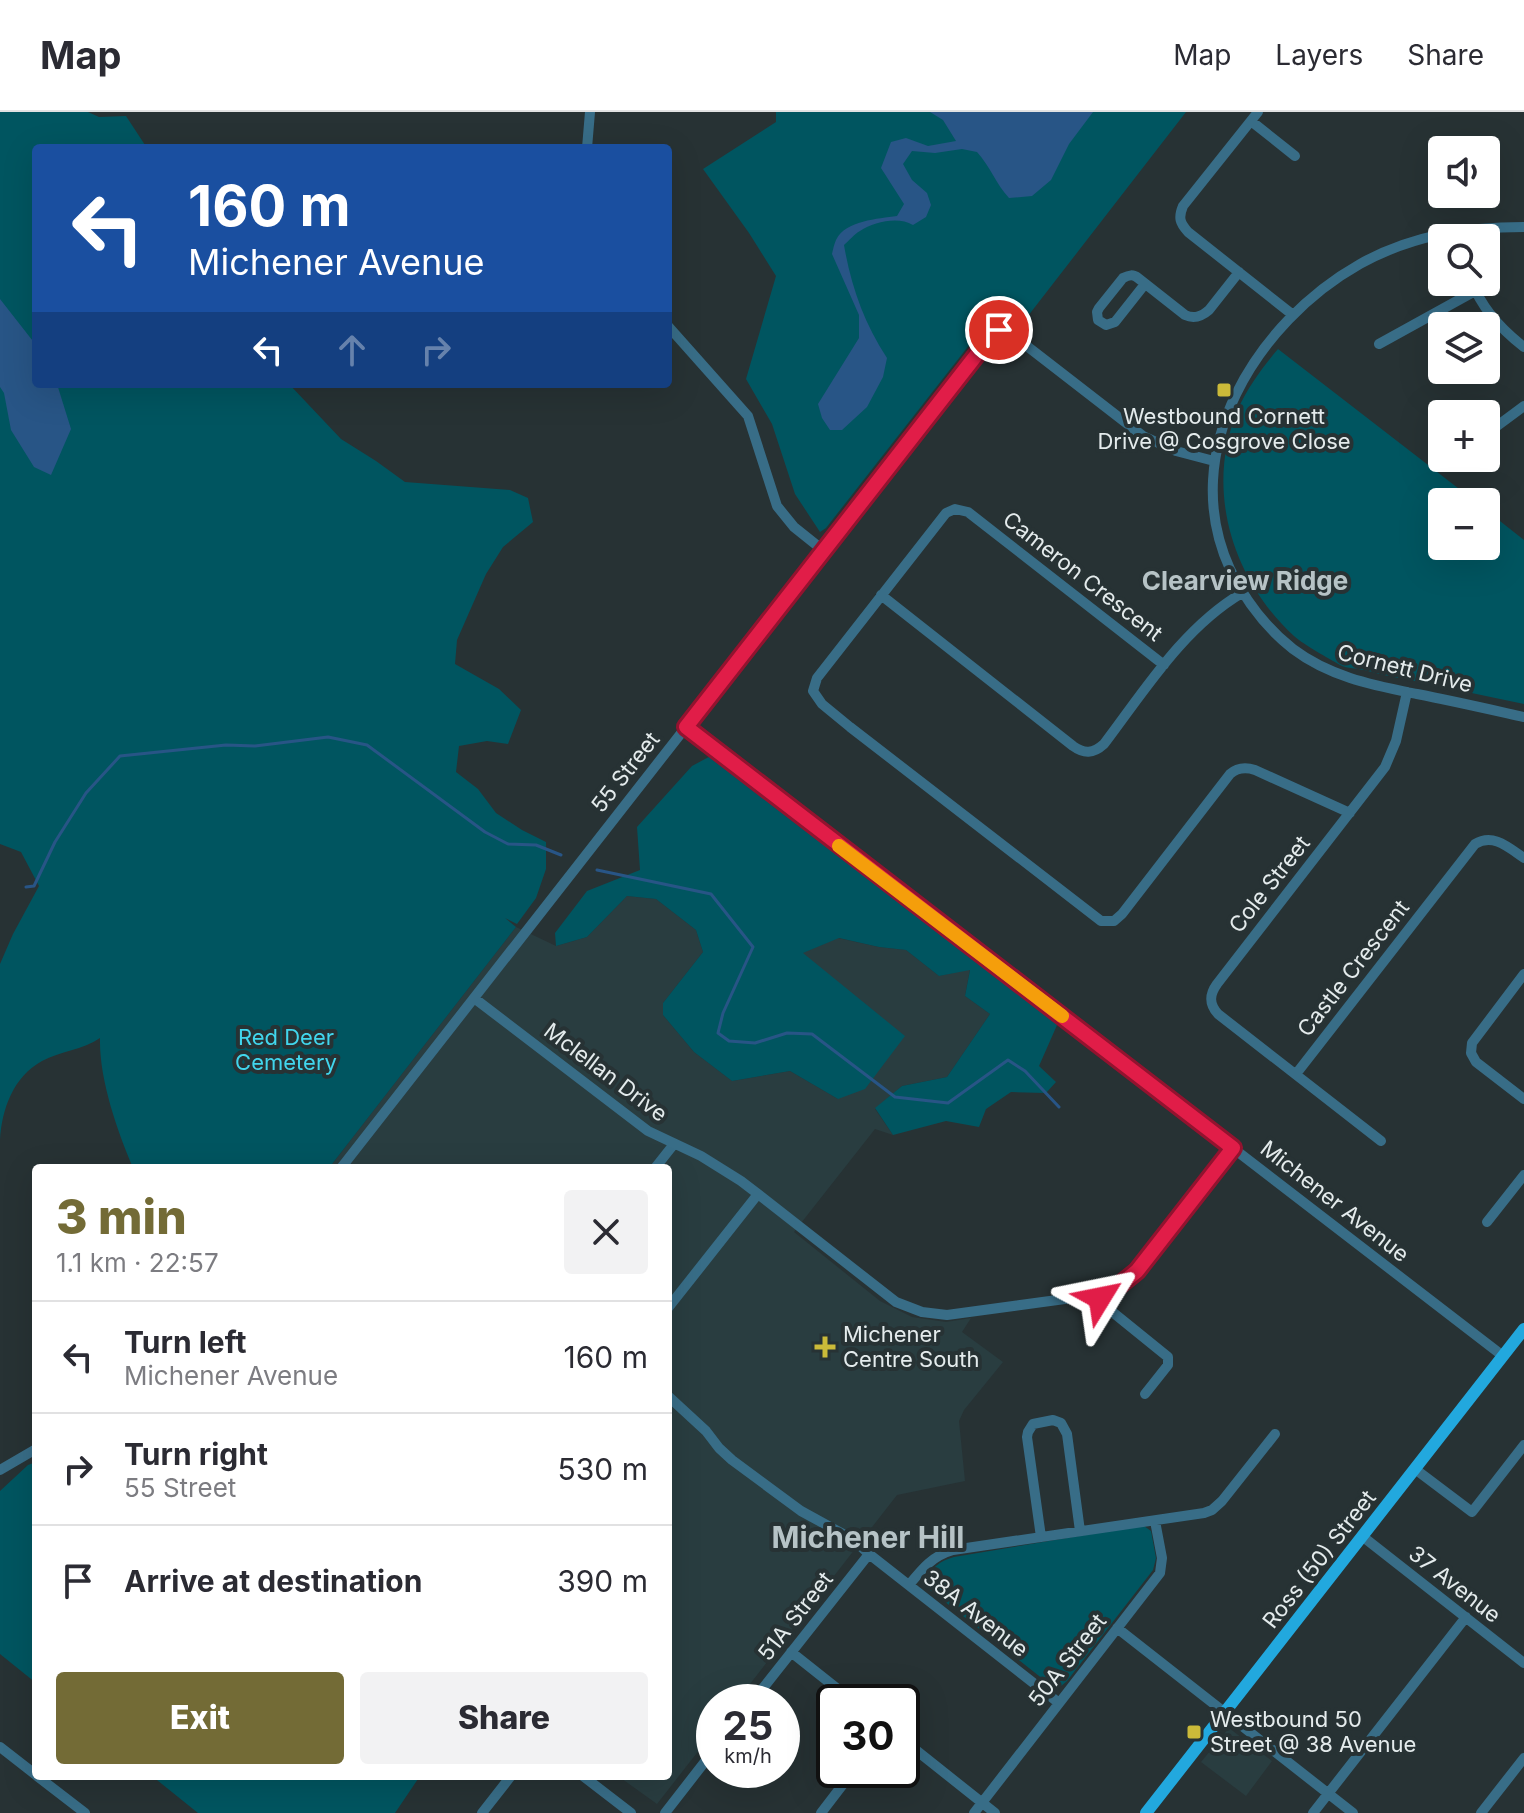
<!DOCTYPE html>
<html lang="en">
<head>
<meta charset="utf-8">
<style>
	body { margin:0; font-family:Inter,sans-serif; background:#f2f2f3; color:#2b2b33; height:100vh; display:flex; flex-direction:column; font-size:30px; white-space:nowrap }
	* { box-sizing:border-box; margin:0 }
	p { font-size:26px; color:#7c7c81 }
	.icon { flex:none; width:44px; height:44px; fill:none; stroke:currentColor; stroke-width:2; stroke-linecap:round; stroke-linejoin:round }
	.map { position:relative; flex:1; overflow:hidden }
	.sheet { position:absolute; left:32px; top:1052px; width:640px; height:616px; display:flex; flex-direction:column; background:#fff; border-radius:8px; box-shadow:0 8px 32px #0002 }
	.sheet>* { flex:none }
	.top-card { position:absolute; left:32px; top:32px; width:640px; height:244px; border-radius:8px; box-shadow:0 8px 32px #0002; background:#1a4fa0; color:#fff; overflow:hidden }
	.controls { position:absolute; left:1428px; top:24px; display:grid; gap:16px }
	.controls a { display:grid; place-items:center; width:72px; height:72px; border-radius:8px; background:#fff; box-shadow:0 8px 32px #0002; font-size:40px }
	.speed { position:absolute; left:696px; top:1572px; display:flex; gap:16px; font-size:40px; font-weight:700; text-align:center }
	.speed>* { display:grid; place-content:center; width:104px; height:104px; border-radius:50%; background:#fff; box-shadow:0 8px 32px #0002; line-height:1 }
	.speed small { font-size:20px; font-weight:400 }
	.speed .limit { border:4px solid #111; border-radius:12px; background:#fff; color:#111 }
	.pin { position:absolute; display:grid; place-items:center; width:68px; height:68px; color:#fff; margin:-34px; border:4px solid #fff; border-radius:50%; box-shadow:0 2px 8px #0007 }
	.me { position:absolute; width:88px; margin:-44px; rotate:55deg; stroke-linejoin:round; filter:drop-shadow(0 0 6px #0008) }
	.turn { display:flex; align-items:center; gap:28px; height:168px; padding:0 24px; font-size:36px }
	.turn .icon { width:104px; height:104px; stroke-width:2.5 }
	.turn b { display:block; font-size:56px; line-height:68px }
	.lanes { display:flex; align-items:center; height:76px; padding:0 24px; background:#0003; justify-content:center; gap:40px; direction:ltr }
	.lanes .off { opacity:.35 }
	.round { display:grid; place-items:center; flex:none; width:84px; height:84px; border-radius:8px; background:#f2f2f3 }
	.headline { display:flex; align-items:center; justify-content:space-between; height:136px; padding:0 24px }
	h1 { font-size:48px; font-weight:800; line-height:60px; color:#736b36 }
	.button { display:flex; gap:16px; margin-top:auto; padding:16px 24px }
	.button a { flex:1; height:92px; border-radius:8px; background:#736b36; color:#fff; font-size:32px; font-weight:800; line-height:92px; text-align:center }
	.button a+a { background:#f2f2f3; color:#2b2b33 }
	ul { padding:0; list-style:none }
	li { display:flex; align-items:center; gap:24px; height:112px; padding:0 24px; border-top:2px solid #e1e1e2 }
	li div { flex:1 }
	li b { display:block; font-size:30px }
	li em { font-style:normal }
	header { display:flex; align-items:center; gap:48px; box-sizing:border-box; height:112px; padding:0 40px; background:#fff; border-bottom:2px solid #e1e1e2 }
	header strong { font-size:38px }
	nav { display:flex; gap:44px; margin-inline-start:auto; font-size:28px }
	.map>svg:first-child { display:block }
	.built { fill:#293d40 }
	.green { fill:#005560 }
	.water { fill:#285586 }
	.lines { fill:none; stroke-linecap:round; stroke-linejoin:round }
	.stream { stroke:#285586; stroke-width:3 }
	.minor { stroke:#386d87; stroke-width:10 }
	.major { stroke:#22a8de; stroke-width:12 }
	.route-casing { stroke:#92132f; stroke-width:20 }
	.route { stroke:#e11d48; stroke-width:14 }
	.slow { stroke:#f59e0b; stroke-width:14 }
	.poi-dot { fill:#cbba39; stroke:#273234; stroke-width:3 }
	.labels { text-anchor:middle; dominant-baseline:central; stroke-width:8; stroke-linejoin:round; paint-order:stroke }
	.poi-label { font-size:22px; fill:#e4ebec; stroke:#273234; text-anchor:start }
	.street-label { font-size:22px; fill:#e4ebec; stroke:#273234 }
	.park-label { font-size:22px; fill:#41d6ed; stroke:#273234 }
	.quarter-label { font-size:26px; font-weight:bold; fill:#b6c3c6; stroke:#273234 }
	.district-label { font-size:30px; font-weight:bold; fill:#b6c3c6; stroke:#273234 }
</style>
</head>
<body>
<header>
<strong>Map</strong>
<nav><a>Map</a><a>Layers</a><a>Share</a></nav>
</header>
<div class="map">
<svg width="1524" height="1701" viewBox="0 0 1524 1701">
	<rect width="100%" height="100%" fill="#273234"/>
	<path class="built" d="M627,784L656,787L696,818L703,840L663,891V903L694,940L732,969L790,959L838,987L802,841L838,826L879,835L906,838L939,864L970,857L965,884L990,902L947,965L902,974L875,997L893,1023L875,1017L794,1120L880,1189L912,1205L946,1210L971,1206L962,1220L1003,1250L964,1298L959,1309L965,1369L897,1383L736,1590H714V1619L657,1692L618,1664H668V1056H329L516,815L556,834L587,825Z
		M1229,1616L1272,1649L1246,1684L1201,1650Z"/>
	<path class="green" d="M0,0H88L99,5L126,4L147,36H36V272H289L341,327L376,349L405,370L510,378L528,386L533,410L503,435L486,462L457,528L455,552L499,577L521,598L508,632L487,629L459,634L456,660L478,677L496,701L522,718L546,730V757L536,786L517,812L505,806L516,815L329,1056H133C117,1018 99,967 100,926C83,938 60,939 42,949C13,965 2,997 0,1028V852L13,822L39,774L21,740L0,732Z
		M776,0H1186L1028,204L1006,186L826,416L820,420L795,382L772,312L746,267L776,164L749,121L703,57L776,10Z
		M1278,237L1476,390H1442V434H1486V398L1524,428V592C1484,584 1445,575 1405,567C1391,565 1377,561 1364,558C1356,556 1348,557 1340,553C1328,546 1304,533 1294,524C1232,467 1204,377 1238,297C1248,275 1262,256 1278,237Z
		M718,640L1061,904L1039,954L1056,970L1046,981L1011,980L986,997L979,1015L946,1009L893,1023L875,996L902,974L947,965L990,902L965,884L970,858L939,864L906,838L879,835L839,826L803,841L905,924L865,977L838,987L790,959L732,969L694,940L663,903V891L703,840L696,818L656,787L627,784L587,825L556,834L555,821L587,779L640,758L637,715L692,654Z
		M36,1350V1571L0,1542V1379L28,1353Z
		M1139,1414H1144L1151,1419L1156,1446L1153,1458L1067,1569L1060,1575H1053L925,1474L923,1468C933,1456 939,1449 954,1445Z
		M152,1664H420L395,1701H198Z"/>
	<path class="water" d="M930,0H1093L1069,32L1051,68L1032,84L1009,86C996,72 990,54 977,40L962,37L935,41L912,39L903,52L912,68L927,81L931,93L926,105L913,113C898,104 874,110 860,119C854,122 849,129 844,133C851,174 864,211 887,246L883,265L867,295L842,318H830L822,306L818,292L859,226V203L832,142C833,137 834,133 836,128C846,108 878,107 897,104L904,92L881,56L891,30L906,26L928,34L956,29L943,8Z
		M0,187L36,233V272H57L71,317L51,363L34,355L11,318L4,281L0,275Z"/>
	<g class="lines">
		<path class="stream" d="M597,758L711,782L753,835L723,901L718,921L729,929L755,931L787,921L812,922L895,985L948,991L1008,948L1025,959L1059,995
			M26,775L34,774L55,730L86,681L120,644L226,633L255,634L328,625L367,633L485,720L508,732L536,733L561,743"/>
		<path class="minor" d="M1258,0L1183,94C1178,106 1180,111 1188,120L1293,203
			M1251,9L1295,44
			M587,36L590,0
			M1524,115C1466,115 1412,123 1360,152C1257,210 1176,339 1230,457C1245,488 1265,515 1293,537C1330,565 1373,573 1417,582C1453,589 1488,597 1524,605
			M1472,170C1482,197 1502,218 1524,235
			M1145,172L1115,210L1106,213L1098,208L1097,200L1099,196L1123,166C1129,163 1133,162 1138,166L1185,203C1194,207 1201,205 1209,198L1239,160
			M668,214L748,304L777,394L794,415L824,439
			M1379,232L1475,179
			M1493,317L1524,294
			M881,483L1073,634C1084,642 1093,642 1104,632C1145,578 1183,516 1242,481
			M1164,553L968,400L955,397L946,401L817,566L813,579L822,592L850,615L1101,809H1114L1122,802L1230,662C1238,655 1246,655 1255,658L1350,701
			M686,615L1503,1244
			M1524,862L1472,931L1471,941L1476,950L1524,987
			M474,886L648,1019L701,1044L741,1069L758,1082L668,1196
			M1296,962L1475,732C1493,721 1508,735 1524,746
			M1381,1029L1218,902C1209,892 1209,883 1217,872L1385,655L1396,629L1407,580
			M341,1056L995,220L1002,217L1010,221L1143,324L1176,339L1214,349
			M655,1056L674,1032
			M758,1082L896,1190L922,1200L947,1203L1094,1183C1111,1179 1125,1171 1137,1159L1233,1036
			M1487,1110L1524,1063
			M1099,1182L1101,1190L1105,1194L1168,1245V1253L1145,1282
			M668,1284L706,1319L719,1336L732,1348L801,1399L854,1428L869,1442L1059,1591
			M1415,1357L1472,1400L1524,1333
			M0,1358L36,1337
			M1362,1424L1524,1551
			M1041,1425L1027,1325L1028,1320L1033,1312L1053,1308L1061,1311L1067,1322L1080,1419
			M909,1473C922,1457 932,1444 953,1438L1204,1401L1212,1398L1222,1389L1275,1322
			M1117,1516L1353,1701
			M791,1540L854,1590
			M752,1590L869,1442
			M902,1627L995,1701
			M0,1635L36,1663
			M37,1664L85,1701
			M583,1664L631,1701
			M482,1701L511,1664
			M665,1701L714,1638
			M821,1701L854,1658
			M974,1701L1160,1461L1162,1446L1155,1409
			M1313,1701L1466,1505
			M1481,1701L1524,1646"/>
		<path class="major" d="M1146,1701L1524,1217"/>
	</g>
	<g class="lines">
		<defs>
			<path id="route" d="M999,218L992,223L686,615L1233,1036L1137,1159L1121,1172L1099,1182L1100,1186"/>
		</defs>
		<use href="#route" class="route-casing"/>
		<use href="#route" class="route"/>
		<path class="slow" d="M839,734L1062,904"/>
	</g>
	<g class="poi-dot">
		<rect x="1216" y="270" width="16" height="16" rx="4"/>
		<path d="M821 1223h8v8h8v8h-8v8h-8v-8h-8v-8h8z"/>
		<rect x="1186" y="1612" width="16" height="16" rx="4"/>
	</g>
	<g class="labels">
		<g class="poi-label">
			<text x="1224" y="304" text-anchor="middle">Westbound Cornett<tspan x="1224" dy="25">Drive @ Cosgrove Close</tspan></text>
			<text x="843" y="1222">Michener<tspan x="843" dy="25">Centre South</tspan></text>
			<text x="1210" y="1607">Westbound 50<tspan x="1210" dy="25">Street @ 38 Avenue</tspan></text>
		</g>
		<g class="street-label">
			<text transform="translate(1083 464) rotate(38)">Cameron Crescent</text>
			<text transform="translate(1405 556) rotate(14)">Cornett Drive</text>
			<text transform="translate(625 660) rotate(-52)">55 Street</text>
			<text transform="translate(1269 772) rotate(-52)">Cole Street</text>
			<text transform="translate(1353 856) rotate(-52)">Castle Crescent</text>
			<text transform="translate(606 960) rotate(37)">Mclellan Drive</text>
			<text transform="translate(1335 1089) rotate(38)">Michener Avenue</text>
			<text transform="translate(1319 1447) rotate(-52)">Ross (50) Street</text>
			<text transform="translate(1455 1472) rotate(38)">37 Avenue</text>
			<text transform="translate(976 1501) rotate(38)">38A Avenue</text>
			<text transform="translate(795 1504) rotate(-52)">51A Street</text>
			<text transform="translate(1067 1548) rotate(-52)">50A Street</text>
		</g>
		<g class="park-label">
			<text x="286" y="925">Red Deer<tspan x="286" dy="25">Cemetery</tspan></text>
		</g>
		<g class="quarter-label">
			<text x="1245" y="468">Clearview Ridge</text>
		</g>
		<g class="district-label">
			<text x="868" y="1425">Michener Hill</text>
		</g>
	</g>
</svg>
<div class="controls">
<a><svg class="icon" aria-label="sound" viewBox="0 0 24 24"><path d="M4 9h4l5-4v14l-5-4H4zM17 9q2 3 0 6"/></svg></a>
<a><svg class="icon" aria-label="search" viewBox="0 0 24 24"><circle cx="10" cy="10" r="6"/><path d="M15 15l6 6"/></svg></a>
<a><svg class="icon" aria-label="layers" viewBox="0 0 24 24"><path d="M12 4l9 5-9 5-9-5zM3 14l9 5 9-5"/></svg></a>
<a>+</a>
<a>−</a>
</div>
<div class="speed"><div>25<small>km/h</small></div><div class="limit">30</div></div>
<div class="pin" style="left:999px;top:218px;background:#d93025"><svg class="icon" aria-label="arrive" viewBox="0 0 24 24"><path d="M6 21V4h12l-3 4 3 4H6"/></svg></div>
<svg class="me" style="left:1100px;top:1186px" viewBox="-20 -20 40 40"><path d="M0-17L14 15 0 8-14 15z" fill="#e11d48" stroke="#fff" stroke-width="4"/></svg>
<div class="top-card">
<div class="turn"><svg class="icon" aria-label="left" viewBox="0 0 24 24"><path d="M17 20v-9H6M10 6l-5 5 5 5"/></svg><div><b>160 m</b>Michener Avenue</div></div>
<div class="lanes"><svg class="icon" aria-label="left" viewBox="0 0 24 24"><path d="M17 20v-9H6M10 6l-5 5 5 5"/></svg><svg class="icon off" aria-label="ahead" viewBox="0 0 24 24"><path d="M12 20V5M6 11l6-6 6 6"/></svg><svg class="icon off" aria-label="right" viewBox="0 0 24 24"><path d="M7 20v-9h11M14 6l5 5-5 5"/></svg></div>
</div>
<section class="sheet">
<div class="headline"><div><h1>3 min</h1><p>1.1 km · 22:57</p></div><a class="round"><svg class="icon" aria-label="close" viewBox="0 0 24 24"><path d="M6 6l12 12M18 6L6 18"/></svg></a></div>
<ul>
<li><svg class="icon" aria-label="left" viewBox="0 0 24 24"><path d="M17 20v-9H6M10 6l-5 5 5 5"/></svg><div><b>Turn left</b><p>Michener Avenue</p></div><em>160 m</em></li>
<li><svg class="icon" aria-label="right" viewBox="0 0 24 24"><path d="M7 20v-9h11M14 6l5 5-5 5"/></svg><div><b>Turn right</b><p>55 Street</p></div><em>530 m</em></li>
<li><svg class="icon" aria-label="arrive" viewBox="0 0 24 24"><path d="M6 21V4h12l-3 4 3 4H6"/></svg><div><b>Arrive at destination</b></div><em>390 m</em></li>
</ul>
<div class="button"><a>Exit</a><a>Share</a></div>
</section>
</div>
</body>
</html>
